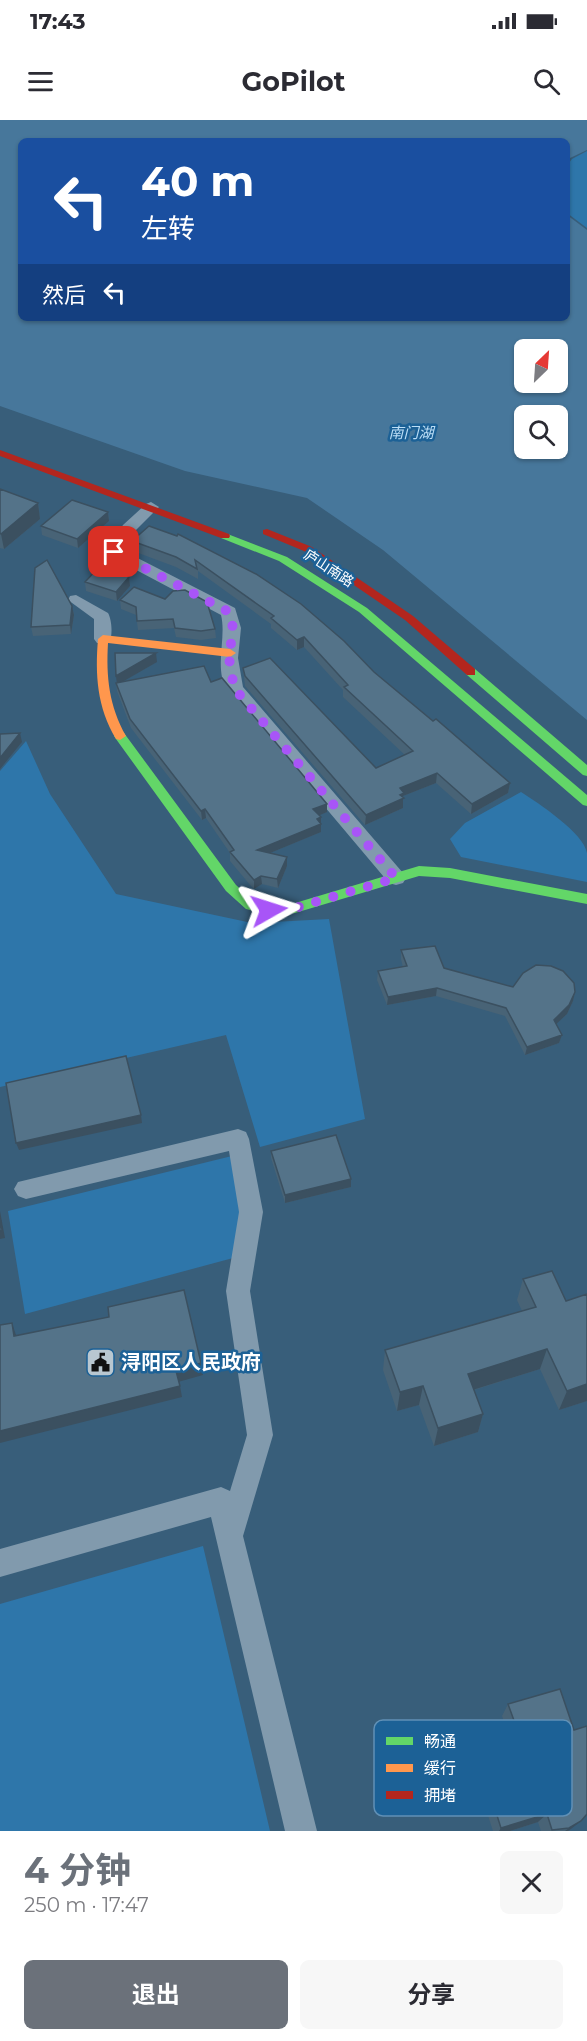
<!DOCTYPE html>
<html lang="zh">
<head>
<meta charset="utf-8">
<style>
	body { margin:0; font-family:Montserrat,"Noto Sans SC",sans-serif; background:#f7f7f7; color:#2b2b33; height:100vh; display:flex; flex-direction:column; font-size:22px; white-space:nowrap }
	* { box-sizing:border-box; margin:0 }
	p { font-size:20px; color:#7c7c81 }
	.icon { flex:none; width:33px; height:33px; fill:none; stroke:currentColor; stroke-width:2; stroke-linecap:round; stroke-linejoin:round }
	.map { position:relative; height:1711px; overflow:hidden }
	.sheet { display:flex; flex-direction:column; background:#fff; flex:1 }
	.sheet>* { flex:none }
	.guide { position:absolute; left:18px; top:18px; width:552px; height:183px; border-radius:9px; box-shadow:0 2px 4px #0004; background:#1a4fa0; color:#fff; overflow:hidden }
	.needle { width:39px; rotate:25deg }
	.controls { position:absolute; left:514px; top:219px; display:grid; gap:12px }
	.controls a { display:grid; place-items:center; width:54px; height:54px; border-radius:9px; background:#fff; box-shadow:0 2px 4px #0004; font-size:30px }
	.pin { position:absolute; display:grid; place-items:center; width:51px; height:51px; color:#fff; margin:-26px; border-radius:12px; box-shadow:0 3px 9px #0006 }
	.me { position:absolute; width:66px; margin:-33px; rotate:84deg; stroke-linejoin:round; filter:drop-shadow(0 0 4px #0008) }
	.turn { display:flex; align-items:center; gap:21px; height:126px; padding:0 24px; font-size:27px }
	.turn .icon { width:78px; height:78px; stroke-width:2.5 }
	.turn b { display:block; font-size:42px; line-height:51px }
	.then { display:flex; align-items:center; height:57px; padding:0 24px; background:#0003; gap:12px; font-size:22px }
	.round { display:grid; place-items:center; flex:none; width:63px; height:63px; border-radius:9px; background:#f7f7f7 }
	.headline { display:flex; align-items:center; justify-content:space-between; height:102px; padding:0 24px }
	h1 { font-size:36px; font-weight:700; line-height:45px; color:#6b717a }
	.action { display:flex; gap:12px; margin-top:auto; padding:12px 24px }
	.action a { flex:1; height:69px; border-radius:9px; background:#6b717a; color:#fff; font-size:24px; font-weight:700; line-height:69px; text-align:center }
	.action a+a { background:#f7f7f7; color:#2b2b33 }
	.status { display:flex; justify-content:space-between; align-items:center; height:42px; padding:0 30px; background:#fff; direction:ltr }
	.status svg { height:16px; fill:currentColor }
	header { display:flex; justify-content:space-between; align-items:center; height:78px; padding:0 24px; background:#fff; font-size:27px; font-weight:700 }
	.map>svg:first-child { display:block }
	.green { fill:#2e76aa }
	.water { fill:#47779b; fill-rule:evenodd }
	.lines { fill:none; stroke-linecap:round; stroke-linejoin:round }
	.street { fill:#819aad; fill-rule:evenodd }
	.fast { fill:#63d668; fill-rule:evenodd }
	.slow { fill:#ff974d; fill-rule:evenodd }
	.jam { fill:#b3261e; fill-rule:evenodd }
	.wall { fill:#486376 }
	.shaded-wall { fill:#3b5060 }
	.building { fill:#547389; stroke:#3b5060; stroke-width:1.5 }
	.route { stroke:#a855f7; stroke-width:10; stroke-dasharray:0 18 }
	.labels { text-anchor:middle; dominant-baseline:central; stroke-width:5; stroke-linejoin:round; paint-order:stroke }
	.far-street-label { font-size:14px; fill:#fff; stroke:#1c6196 }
	.far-water-label { font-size:15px; font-style:italic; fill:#bcdef6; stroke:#1c6196 }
	.near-poi-label { font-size:20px; font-weight:bold; fill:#fff; stroke:#1c6196; text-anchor:start }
	.key { fill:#1c6196; stroke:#6090b6; stroke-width:1.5 }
	.key-label { font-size:16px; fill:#fff }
</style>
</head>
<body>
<div class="status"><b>17:43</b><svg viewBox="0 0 49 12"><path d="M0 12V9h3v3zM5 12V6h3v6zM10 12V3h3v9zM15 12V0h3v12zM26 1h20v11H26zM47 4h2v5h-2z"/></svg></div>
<header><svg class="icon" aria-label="menu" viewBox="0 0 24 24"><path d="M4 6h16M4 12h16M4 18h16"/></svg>GoPilot<svg class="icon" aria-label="search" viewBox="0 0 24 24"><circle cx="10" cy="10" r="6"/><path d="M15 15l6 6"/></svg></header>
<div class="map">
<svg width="587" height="1711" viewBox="0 0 587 1711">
	<rect width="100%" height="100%" fill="#385e7a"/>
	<path class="green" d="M587,31V108L567,93L568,44L572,39Z
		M26,621L50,674L116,774L252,803L329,799L365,999L260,1027L226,915L0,967V651Z
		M521,672C538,683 584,713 587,733C587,743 587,753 587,762L461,737L450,719L465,703Z
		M232,1036L240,1098L233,1138L25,1194L8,1091Z
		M203,1426L270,1711H0V1484Z"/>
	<path class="water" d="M0,0H587V30L570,38L567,43V21H21V198H567V95L587,110V600L383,430L307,378L185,351L0,286ZM525,230H558V262H525ZM525,296H558V328H525Z"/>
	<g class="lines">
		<path class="street" d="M151,382L159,387L135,411H123L121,408L123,405L146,384Z
			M117,413L125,418L122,430L235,488L241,508L238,538L243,567L403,753L406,758L403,763L396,765L389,763L228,572C213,549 227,519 221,495L108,435L106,432L109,418Z
			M76,475L108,493C112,500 113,516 109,523H97L94,519V499L68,480L70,476Z
			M238,1009L246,1012L249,1019L263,1092L250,1171L273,1315L243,1416L317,1711H285L211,1397L0,1457V1429L221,1367L230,1371L247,1315L226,1171L239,1092L229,1031L26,1079L18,1076L14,1069L18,1062Z"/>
		<path class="fast" d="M225,413L287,437L367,488L587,675V686L583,685L359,492L279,441L221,418L220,416Z
			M471,548L475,549L587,645V656L583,655L467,555L465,552Z
			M120,612L124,613L236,765L255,782L269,785L295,783L419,746L450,748L587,774V784L450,758L419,756L295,793L269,795L246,789L226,771L116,619L114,616Z"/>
		<path class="slow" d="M103,515L230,529L236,533L230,537L108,523C106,557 109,586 126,616L120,620L116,619C97,587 95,555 98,519Z"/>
		<path class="jam" d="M0,330L229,414L230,416L229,418H221L0,336Z
			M267,409L312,427L413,496L475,549V555H467L405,500L304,431L263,414V410Z"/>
	</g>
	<path class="wall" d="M0,369L38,383L40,399L4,429L0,428Z
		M108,392L109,401L78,428L42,415L41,406Z
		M149,406L374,552L510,663L508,673L471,694L436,663L403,676V688L365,705L245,566L243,548L376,648L405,635L343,577V570L304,527L297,530L271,508V504L198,451V459L176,447L133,431L132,421Z
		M129,457L130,466L117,481L86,471L85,462Z
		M120,480L215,509L216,518L201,520L176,517L174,508L138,510L136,495L121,489Z
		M72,486L74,495L71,514L33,516L31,507Z
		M157,542L123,561L211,562L327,684V692L319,695L321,697V712L270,733L287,737V746L278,768L262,764L254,769L251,766L230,741V733L206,698L202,700L131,608L117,571L116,563Z
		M401,830L444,848L513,867L575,872L573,881L567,894L556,904L562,915L559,923L525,935L505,896L436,876L387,885L377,860L378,851L403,847L401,839Z
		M271,1031L351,1059V1067L285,1083L271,1038Z
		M523,1159L587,1281L559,1290L540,1249L474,1270L483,1294L478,1312L434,1326L419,1285L397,1291L383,1250L385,1230L522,1191L517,1180Z
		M508,1584L571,1709L568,1711H541L538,1702L510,1711H493L474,1652L480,1642L514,1631L502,1596Z"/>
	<path class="shaded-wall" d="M38,383L40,399L4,429L1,414Z
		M108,392L109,401L78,428L77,419Z
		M129,457L130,466L117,481L116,472Z
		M72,486L74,495L71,514L70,505Z
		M304,517V527L297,530V520Z
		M156,533L157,542L117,565L116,556Z
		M20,613L22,622L0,649V638Z
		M437,653L436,663L403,676V688L365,705L366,695L400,668Z
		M510,663L508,673L471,694L472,684Z
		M327,684V692L313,698V689Z
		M205,689L206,698L202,700L201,691Z
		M321,697V712L258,738L257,730Z
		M287,737V746L278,768L277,759Z
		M261,756L262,764L254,769V760Z
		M437,868L436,876L387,885L388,877Z
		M575,872L573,881L567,894L552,908L554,900Z
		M562,915L559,923L525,935L527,927Z
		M141,995L142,1003L19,1030L16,1023Z
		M351,1059V1067L285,1083V1075Z
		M0,1091L5,1118L0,1119Z
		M12,1203L16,1215L18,1229L14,1216Z
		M547,1229L540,1249L463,1273L468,1254Z
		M201,1243L203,1255L178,1262L176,1251Z
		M587,1264V1281L559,1290L567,1271Z
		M180,1266L182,1277L0,1323V1311Z
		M423,1266L419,1285L397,1291L400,1272Z
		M483,1294L478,1312L434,1326L438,1308Z
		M547,1694L538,1702L510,1711H499L501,1708Z
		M581,1701L571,1709L568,1711H565L569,1708Z"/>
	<path class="building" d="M0,369L38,383L1,414L0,413Z
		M72,380L108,392L77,419L41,406Z
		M149,406L177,416L178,414L256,454L301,484L344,521L374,552L433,601L436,599L510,663L472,684L437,653L400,668L404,673L400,675L404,678L366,695L245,556L243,548L270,538L376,648L413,631L344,567L348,565L304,517L297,520L271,498L274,496L195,440L197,449L176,437L132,421Z
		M47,440L72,486L70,505L31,507L35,448Z
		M99,447L129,457L116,472L85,462Z
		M134,467L165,479L173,471L185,470L207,482L215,509L201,511L175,508L173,499L137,501L136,487L120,480Z
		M115,533H156L116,556Z
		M204,546L211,562L222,558L327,684L313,689L321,697L317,699L321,704L257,730L287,737L277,759L261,756L254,760L230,732L234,730L205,689L201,691L130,599L116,563Z
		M20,613L0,638V614Z
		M435,826L444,848L513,867L523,853L536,845L551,846L563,851L574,863L575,872L569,885L554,900L562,915L527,927L506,888L437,868L388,877L378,851L407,846L401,830Z
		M126,936L141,995L16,1023L6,963Z
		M336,1015L351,1059L285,1075L271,1031Z
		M0,1099L2,1110L0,1111Z
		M552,1151L566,1181L587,1174V1264L567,1271L547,1229L468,1254L483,1294L438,1308L423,1266L400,1272L385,1230L536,1187L523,1159Z
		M184,1170L201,1243L176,1251L180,1266L0,1311V1205L12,1203L14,1216L109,1197L108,1187Z
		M560,1569L574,1610L587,1606V1694L581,1701L569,1708L552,1710L547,1694L501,1708L480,1642L524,1628L508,1584Z"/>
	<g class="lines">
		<path class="route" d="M114,432L229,492L233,508L229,538L234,568L396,758L295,788L269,790"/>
	</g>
	<defs>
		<symbol id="civic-square" viewBox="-11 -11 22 22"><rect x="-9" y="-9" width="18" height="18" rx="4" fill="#b9c7d0" stroke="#1c6196"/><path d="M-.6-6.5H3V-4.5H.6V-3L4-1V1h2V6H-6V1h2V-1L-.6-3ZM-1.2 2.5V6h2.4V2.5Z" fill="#111"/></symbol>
	</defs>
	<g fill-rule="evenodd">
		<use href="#civic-square" x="84" y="1226" width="33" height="33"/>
	</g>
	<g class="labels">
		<g class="far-street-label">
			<text transform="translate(329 448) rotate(33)">庐山南路</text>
		</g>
		<g class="far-water-label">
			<text x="411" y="312">南门湖</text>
		</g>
		<g class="near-poi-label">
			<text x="121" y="1242">浔阳区人民政府</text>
		</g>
	</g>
	<rect x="374" y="1600" width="198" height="96" rx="9" class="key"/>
	<rect x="386" y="1617" width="27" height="8" fill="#63d668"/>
	<rect x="386" y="1644" width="27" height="8" fill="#ff974d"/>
	<rect x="386" y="1671" width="27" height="8" fill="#b3261e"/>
	<g class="key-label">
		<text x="424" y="1627">畅通</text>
		<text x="424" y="1654">缓行</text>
		<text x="424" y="1681">拥堵</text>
	</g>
</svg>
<div class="controls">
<a><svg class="needle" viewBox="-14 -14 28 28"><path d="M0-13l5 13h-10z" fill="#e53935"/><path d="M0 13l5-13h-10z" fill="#7c7c81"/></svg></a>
<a><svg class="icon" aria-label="search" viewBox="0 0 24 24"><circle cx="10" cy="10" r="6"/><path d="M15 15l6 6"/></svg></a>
</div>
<div class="pin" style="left:114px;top:432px;background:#d93025"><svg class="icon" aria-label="arrive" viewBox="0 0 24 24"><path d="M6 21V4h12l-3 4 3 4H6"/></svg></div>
<svg class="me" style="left:269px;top:790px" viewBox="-20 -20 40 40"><path d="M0-17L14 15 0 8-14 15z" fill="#a855f7" stroke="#fff" stroke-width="4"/></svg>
<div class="guide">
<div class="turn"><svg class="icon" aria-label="left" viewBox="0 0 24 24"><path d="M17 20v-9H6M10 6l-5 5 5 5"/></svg><div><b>40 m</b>左转</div></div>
<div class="then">然后<svg class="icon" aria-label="left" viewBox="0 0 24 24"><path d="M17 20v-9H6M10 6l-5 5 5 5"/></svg></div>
</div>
</div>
<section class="sheet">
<div class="headline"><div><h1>4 分钟</h1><p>250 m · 17:47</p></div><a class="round"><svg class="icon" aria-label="close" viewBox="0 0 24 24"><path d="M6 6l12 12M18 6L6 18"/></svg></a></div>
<div class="action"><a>退出</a><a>分享</a></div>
</section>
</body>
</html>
